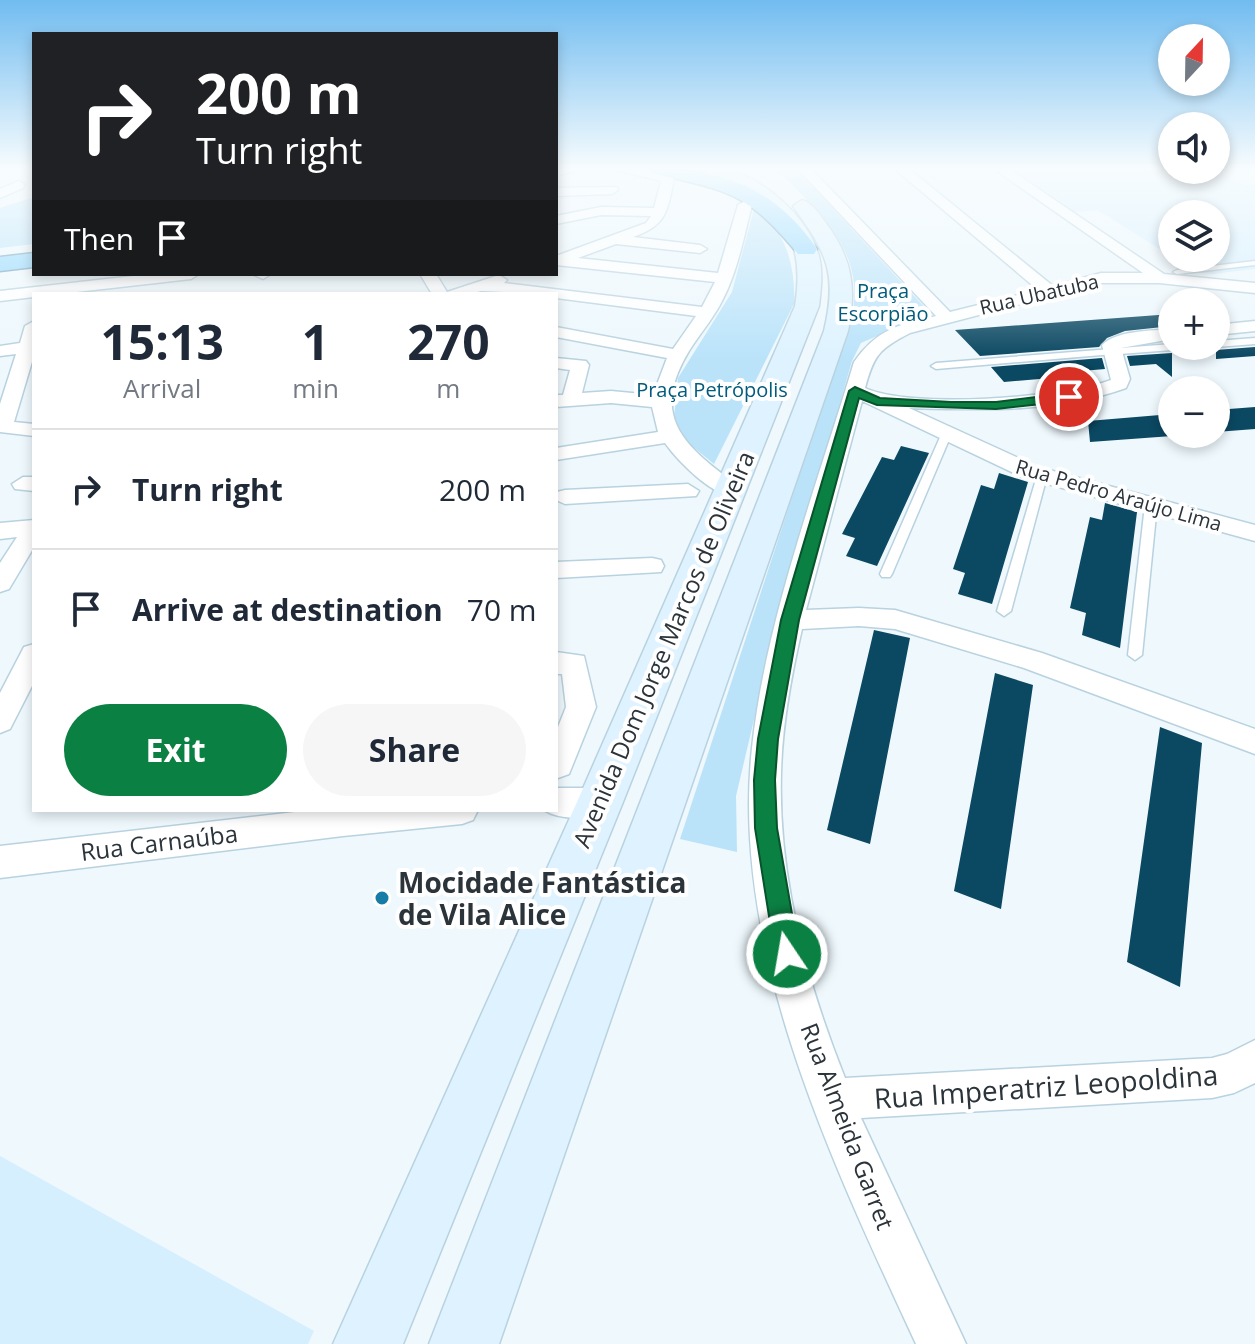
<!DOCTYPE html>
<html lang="en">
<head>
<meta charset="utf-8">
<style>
	body { margin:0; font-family:"Open Sans",sans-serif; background:#f6f6f7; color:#1f2937; height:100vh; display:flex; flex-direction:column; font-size:30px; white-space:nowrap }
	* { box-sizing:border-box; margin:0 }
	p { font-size:26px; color:#747a83 }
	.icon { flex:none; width:44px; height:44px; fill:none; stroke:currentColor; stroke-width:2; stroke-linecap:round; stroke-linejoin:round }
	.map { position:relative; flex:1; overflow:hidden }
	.sheet { position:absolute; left:32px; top:292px; width:526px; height:520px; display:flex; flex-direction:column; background:#fff; border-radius:0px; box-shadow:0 4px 12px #0003 }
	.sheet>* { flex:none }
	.banner { position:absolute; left:32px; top:32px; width:526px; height:244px; border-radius:0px; box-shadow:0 4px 12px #0003; background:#202124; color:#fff; overflow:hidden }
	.needle { width:52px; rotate:22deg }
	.fabs { position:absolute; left:1158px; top:24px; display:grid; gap:16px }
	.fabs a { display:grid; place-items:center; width:72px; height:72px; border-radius:50%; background:#fff; box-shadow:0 4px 12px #0003; font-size:40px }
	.pin { position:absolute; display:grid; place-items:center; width:68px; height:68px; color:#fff; margin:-34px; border:4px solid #fff; border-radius:50%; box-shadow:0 2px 8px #0007 }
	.me { position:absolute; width:88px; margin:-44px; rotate:348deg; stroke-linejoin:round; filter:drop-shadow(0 0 6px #0008) }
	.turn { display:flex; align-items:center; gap:28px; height:168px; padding:0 32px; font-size:36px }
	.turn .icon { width:104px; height:104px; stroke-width:2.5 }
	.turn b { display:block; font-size:56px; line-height:68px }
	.then { display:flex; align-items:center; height:76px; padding:0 32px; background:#0003; gap:16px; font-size:30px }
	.eta { display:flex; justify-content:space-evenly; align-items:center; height:136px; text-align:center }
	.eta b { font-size:48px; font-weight:700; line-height:56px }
	.button { display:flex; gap:16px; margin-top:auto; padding:16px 32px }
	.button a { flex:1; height:92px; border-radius:48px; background:#0b8043; color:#fff; font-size:32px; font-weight:700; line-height:92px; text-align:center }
	.button a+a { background:#f6f6f7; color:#1f2937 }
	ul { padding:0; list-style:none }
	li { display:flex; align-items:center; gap:24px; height:120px; padding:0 32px; border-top:2px solid #e0e1e3 }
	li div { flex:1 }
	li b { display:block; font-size:30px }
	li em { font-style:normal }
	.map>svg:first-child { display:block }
	.built { fill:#d5effe }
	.green { fill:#bae3fa }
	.building { fill:#0b4862 }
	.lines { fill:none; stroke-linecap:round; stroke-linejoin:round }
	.lane-casing { stroke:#b9d2df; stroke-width:3 }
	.street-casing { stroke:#b9d2df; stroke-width:3 }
	.secondary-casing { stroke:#b9d2df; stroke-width:3 }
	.highway-casing { stroke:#6d9eb9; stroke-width:3 }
	.lane { fill:#fff; fill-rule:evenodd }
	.street { fill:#fff; fill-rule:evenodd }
	.secondary { fill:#def3ff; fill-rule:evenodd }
	.highway { fill:#90d7fe; fill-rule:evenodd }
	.route { fill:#0b8043; stroke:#07532c; stroke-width:2 }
	.poi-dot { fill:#177da8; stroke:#fff; stroke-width:3 }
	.labels { text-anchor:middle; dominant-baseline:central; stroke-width:8; stroke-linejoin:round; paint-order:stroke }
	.far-park-label { font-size:20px; fill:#015b7d; stroke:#fff }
	.far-street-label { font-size:20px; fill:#2b343a; stroke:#fff }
	.street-label { font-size:24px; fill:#2b343a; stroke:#fff }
	.near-poi-label { font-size:28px; font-weight:bold; fill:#2b343a; stroke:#fff; text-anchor:start }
	.near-street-label { font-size:28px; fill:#2b343a; stroke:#fff }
</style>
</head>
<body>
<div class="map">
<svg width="1255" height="1344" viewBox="0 0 1255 1344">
	<rect width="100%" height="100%" fill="#eef8fd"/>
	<path class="built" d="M1010,169L1210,170L1247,185L1255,184V269L1213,274L1196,272L1173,258H1216V214H1172V257L1098,210L1074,212Z
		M0,1156L314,1331L308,1344H0Z"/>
	<path class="green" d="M774,169H796L930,313L861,343L852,361L777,622L736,796L737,852L680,839L853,311C861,262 835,228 802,195C793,186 785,176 774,169Z
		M34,197V244L0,248V208Z
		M755,205C785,231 796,265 794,304L714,464L682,438L674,418L678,378L732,292Z"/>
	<path class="building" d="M1172,314V326L1125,331L1107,338L1099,347L980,356L955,330Z
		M1255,347V356L1216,359V350Z
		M1172,353V377L1156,364L1130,366L1127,356Z
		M1102,358L1105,369L1082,371L1086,375L1004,382L991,367Z
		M1255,407V429L1216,432V410Z
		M1172,414V436L1090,442L1088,421Z
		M901,446L929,453L877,566L846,556L855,538L842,534L882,457L894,460Z
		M999,473L1028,482L992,604L958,594L965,573L953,569L981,485L994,489Z
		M1105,503L1137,512L1120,648L1082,635L1086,613L1070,608L1090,517L1102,520Z
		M874,630L910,638L870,844L827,830Z
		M995,673L1033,685L1001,909L954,891Z
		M1160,727L1202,743L1180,987L1127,962Z"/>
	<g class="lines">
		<defs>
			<path id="lane" d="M1255,261V265L1177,274L1173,272L1177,270Z
				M1255,338V344L1216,347L1213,346H1216V341Z
				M1172,344L1189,346L1185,349L1120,354L1116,351L1120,348Z
				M1111,349L1114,350V354L936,369L931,366L936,363Z
				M946,432L951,435L892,574L890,577H882L880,574L941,435Z
				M1042,473L1047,476L1011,611L1004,616L997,611L1037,476Z
				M1151,501L1157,505L1142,655L1135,660L1128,655L1145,505Z"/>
			<path id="street" d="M556,169H581L556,176Z
				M613,169L656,170L674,179C667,212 667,225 633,237L700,245L707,249L700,253L616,244L578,258L718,273L738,205L745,201L752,205C744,236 738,270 723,299C714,318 700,333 689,351C649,417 684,446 737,485L740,490L737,495C715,500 677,460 665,443L556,460V448L658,432L652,407L611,403L556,407V395H563L570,370L556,368V358L586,361L589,365L582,393L611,391L653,395L667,358L556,337V327L673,349L696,316L556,298V294L481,291L470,294H432L420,274H436L447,292L499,275L507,280L504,283L702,307L715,282L556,265V256L646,223L651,216L601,215L556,224V216L601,207L654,208L661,181Z
				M798,169H811L950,312L1038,290L895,169H909L1053,286L1101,273H1143L994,169H1009L1164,274L1255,283V293L1159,283H1101L910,333C879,349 874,355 865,388C911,409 1061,398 1111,380L1102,345C1118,330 1151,331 1172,329V339L1121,348L1130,379L1126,388C1056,413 981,410 909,408L1038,467L1255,525V541L1022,477L862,401L806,610L859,608L895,610L1042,653L1255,729V754L1024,668L895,629L859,626L802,629C791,677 782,725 781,774C778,877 807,983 845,1078L1212,1058L1227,1054L1255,1040V1083L1234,1093L1212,1098L861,1118L966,1344H916C833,1164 730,951 752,748C765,622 817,485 854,362C877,329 898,325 936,316Z
				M19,181L25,185L23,188L0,198V189Z
				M617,187L618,190L612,194L556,196V188Z
				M151,274H199L191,279L59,294H34V297L0,301V291Z
				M252,274H271L263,279Z
				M34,321V355L14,422L34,424V436L0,432V404L16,354L0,356V346L20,343L25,326Z
				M1255,321V331L1216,335V325Z
				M23,477H34V491L15,489L12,484Z
				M688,484L699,491L696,496L565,504L556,500L557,492L565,490Z
				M34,520V547L9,589L0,592V563L17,537L0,539V523Z
				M652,558L661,560L664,566L661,572L556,578V562Z
				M34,644V682L10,729L0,733V693L24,647Z
				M556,652L584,656L596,707L569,774L558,778L556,732L566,707L562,674H556Z
				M556,788H600L611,792L616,802L611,812C593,819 560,821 544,810H556Z
				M312,810H478L473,820L462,824L343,836L0,878V846Z"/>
			<path id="secondary" d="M699,169C707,169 716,168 724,169C762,176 809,218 819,256C823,272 821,289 819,306L623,802L403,1344H333L577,802L795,306C804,250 790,215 738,188C725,182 708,178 699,169Z
				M802,200C812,203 819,213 825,222C852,257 857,288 848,331L499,1344H429L824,331C838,273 826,252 793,206Z"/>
			<path id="highway" d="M650,169C723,169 774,187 817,249L814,254H798C745,190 729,192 652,173Z
				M34,253V267L0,271V257Z"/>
		</defs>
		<use href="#lane" class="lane-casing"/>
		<use href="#street" class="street-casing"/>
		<use href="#secondary" class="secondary-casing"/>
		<use href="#highway" class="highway-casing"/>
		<use href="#lane" class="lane"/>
		<use href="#street" class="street"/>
		<use href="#secondary" class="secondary"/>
		<use href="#highway" class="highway"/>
	</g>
	<linearGradient id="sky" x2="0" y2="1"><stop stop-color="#71bcf0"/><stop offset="0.47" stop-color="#f7fcfe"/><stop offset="1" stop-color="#f7fcfe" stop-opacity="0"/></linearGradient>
	<rect width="1255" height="358" fill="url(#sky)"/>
	<path class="route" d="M855,387L880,398L951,402H996L1069,393L1075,397L1069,401L996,409L877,405L859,398L799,620L778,739L775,780L777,828L799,954L796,962L787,966L779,962L775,954L755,828L754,780L758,739L781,620L849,391Z"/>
	<circle class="poi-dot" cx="382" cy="898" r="8"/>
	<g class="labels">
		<g class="far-park-label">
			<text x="883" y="290">Praça<tspan x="883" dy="23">Escorpião</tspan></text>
			<text x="712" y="389">Praça Petrópolis</text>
		</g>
		<g class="far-street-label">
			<text transform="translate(1039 294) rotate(-13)">Rua Ubatuba</text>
			<text transform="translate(1119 495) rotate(16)">Rua Pedro Araújo Lima</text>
		</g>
		<g class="street-label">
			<text transform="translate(663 649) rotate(-67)">Avenida Dom Jorge Marcos de Oliveira</text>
			<text transform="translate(159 842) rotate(-7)">Rua Carnaúba</text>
			<text transform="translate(848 1126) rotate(69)">Rua Almeida Garret</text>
		</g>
		<g class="near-poi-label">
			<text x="398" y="882">Mocidade Fantástica<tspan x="398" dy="32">de Vila Alice</tspan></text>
		</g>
		<g class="near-street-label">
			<text transform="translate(1046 1086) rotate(-4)">Rua Imperatriz Leopoldina</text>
		</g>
	</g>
</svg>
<div class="fabs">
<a><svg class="needle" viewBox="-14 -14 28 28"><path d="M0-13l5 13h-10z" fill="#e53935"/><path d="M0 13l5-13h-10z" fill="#747a83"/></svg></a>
<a><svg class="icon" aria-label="sound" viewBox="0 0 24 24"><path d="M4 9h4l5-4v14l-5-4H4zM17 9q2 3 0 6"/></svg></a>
<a><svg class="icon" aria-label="layers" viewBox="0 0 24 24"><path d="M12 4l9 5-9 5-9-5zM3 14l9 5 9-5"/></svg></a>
<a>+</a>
<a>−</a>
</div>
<div class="pin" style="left:1069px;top:397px;background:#d93025"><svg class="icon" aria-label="arrive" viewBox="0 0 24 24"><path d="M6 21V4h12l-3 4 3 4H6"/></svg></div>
<svg class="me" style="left:787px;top:954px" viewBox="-20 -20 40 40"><circle r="17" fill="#0b8043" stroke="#fff" stroke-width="3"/><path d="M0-11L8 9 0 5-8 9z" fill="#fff"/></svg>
<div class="banner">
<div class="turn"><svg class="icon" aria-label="right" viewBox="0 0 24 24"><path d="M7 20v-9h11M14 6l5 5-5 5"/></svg><div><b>200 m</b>Turn right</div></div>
<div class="then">Then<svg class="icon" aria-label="arrive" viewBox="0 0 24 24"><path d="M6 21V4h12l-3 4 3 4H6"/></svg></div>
</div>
<section class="sheet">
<div class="eta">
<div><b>15:13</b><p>Arrival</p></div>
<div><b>1</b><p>min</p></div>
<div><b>270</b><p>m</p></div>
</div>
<ul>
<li><svg class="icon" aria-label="right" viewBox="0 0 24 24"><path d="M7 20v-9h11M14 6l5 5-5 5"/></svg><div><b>Turn right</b></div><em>200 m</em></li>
<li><svg class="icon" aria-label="arrive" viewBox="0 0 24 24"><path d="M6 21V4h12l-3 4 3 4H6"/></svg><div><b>Arrive at destination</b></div><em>70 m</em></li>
</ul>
<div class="button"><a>Exit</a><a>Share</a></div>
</section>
</div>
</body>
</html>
